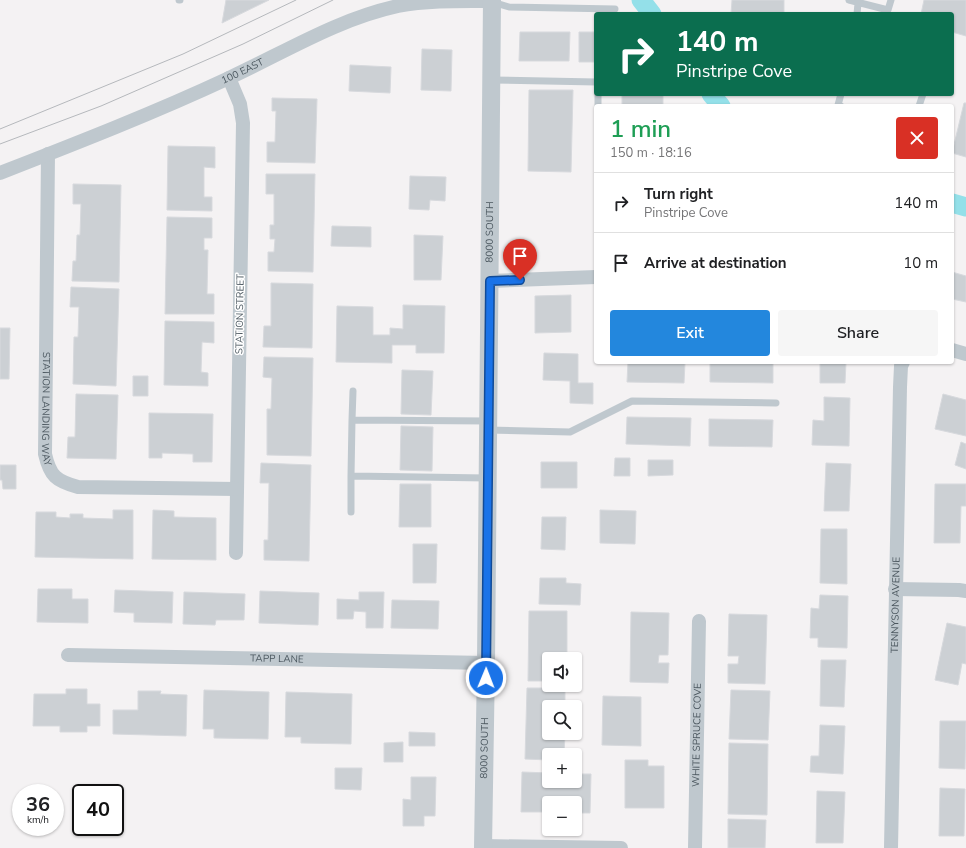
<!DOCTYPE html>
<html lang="en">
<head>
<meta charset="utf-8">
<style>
	body { margin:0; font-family:"Nunito Sans",sans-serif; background:#f6f6f6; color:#202124; height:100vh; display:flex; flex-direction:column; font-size:15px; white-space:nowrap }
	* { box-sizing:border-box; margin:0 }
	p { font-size:13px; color:#757577 }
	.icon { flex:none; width:22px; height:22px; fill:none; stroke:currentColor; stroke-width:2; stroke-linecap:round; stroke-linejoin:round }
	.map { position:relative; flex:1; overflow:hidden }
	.details { position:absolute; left:594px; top:104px; width:360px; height:260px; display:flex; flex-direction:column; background:#fff; border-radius:4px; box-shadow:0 1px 3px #0004 }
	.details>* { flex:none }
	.hud { position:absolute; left:594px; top:12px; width:360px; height:84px; border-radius:4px; box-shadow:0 1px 3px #0004; background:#0b6e4f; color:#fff; overflow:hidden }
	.fabs { position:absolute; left:542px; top:652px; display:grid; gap:8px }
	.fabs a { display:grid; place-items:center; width:40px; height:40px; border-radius:4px; background:#fff; box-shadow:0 1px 3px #0004; font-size:20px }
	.speed { position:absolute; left:12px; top:784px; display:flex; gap:8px; font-size:20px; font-weight:700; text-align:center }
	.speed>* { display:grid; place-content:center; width:52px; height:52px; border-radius:50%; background:#fff; box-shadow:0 1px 3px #0004; line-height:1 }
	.speed small { font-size:10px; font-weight:400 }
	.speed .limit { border:2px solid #111; border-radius:6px; background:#fff; color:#111 }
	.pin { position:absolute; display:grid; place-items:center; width:34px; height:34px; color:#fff; margin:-41px -17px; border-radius:50% 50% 50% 0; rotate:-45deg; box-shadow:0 0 4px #0007 }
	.pin .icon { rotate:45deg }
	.me { position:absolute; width:44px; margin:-22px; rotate:1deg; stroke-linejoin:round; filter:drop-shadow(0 0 3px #0008) }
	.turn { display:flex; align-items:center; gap:14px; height:84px; padding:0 16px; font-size:18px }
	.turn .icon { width:52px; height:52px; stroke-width:2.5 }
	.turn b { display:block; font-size:28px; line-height:34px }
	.round { display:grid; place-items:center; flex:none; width:42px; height:42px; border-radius:4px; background:#f6f6f6 }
	.head { display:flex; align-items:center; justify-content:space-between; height:68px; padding:0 16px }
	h1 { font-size:24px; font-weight:600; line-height:30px; color:#1e9e55 }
	.primary-button { display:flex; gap:8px; margin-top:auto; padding:8px 16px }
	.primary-button a { flex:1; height:46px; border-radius:4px; background:#2387dd; color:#fff; font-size:16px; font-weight:600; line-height:46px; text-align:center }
	.primary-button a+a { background:#f6f6f6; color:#202124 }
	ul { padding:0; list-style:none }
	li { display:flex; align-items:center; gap:12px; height:60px; padding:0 16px; border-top:1px solid #e0e0e0 }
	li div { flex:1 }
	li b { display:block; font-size:15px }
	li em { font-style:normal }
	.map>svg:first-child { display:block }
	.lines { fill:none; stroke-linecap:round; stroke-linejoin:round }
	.canal { stroke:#94e0e9; stroke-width:19 }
	.building { fill:#ccd0d4; stroke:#d7d9dd }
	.service { stroke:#bfc8ce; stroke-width:7 }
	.minor { stroke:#bfc8ce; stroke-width:14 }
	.tertiary { stroke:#bfc8ce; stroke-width:18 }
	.tram { stroke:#b5b8bc; stroke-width:1 }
	.route-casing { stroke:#114b97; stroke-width:10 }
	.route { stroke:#1a73e8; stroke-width:7 }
	.labels { text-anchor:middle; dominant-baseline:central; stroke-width:3; stroke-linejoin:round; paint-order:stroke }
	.street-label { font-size:10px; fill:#4b575f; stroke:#fff }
</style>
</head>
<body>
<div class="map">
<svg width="966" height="848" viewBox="0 0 966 848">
	<rect width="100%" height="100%" fill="#f4f2f3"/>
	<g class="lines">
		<path class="canal" d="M641,0L652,14
			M711,94L721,106
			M952,203L966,207"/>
	</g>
	<path class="building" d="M226,0H269L222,23Z
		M732,0H784V14H731Z
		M924,0H966V36L952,32V14H921Z
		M520,32H570L569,61H519Z
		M579,32H596V62H579Z
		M422,49L452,50L451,91L421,90Z
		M350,65L391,67L390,93L349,91Z
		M529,90H573L571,172L528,171Z
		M622,94H663V106H622Z
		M272,98L317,99L315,163L267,162V142H275L276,111H272Z
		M964,103H966V157L952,153Z
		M168,146L215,147V168L204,167V197H212V211L167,210Z
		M266,174H315L313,272L268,271V252H274L275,239H270V225H274V194H266Z
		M410,176L446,177L445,201L430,200L429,210L409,209Z
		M73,184L121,185L119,282L72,281L73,261H76L77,235H80L81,204H73Z
		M167,217L212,218V238H204V250H208L207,294H214V314H165Z
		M332,226L371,227V247L331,246Z
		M414,235L443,236L441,280H414Z
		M952,272L966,276V302L952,299Z
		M271,283L313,284L312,348L263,347L264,326H271Z
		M71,287L119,289L116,386L73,384L74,337H78L79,307H70Z
		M571,295V332L535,333V296Z
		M403,305L445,306L444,353H416V345H392V363L336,362L337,306L373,307V335H390V328L403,329Z
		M165,321L214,322V343L202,342L201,372L208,373V386L164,385Z
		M0,328H10L9,379H0Z
		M544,353L578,354V383H593V404L570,403V381L543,380Z
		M264,357L313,358L311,456L267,455V409H271L272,378L263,377Z
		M628,362H685L684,383L627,382Z
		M710,362H773V383L710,382Z
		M820,362H846L845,383H820Z
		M402,370L433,371L431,415L401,414Z
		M133,376H148V396H133Z
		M76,394L118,395L116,459L67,458L68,437H75Z
		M943,394L966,400V436L935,429Z
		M824,397L850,398L849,446L812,445L813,420L824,421Z
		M149,413L213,414L212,462H193V454L162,453V458H149Z
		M627,417L691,418L690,446L626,444Z
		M709,419L773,420L772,447L709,446Z
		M401,426L433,427L432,471L400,470Z
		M961,442L966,444V469L955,465Z
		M615,458H630V476H614Z
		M648,460H673V475L648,476Z
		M541,462H577V488H541Z
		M261,463L311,465L309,561L264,560V540H268L269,483H260Z
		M826,463L851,464L849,511H824Z
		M0,465H16V489H3L2,480H0Z
		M400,484H431V527H399Z
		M935,484H966V506H961L960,543H934Z
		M113,510H133V559L35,557L36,512H56V517L70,518V514H83V518L113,519Z
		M153,510L174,511V517L216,518V560L152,559Z
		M600,510L636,511L635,544L600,543Z
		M542,517H566L565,550L541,549Z
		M821,529H847V584L820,583Z
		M413,544H437L436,583H413Z
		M540,578H566V583L581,584L580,605L539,604Z
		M38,589H72V599H88V623L37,622Z
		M115,590L173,592L172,623L134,622V613L114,612Z
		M260,591L319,593L318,625L259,623Z
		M184,592L245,594L244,620H216L215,625L183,624Z
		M359,592H384L383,628H366V612L354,611L353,619H337V599L359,600Z
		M820,595L848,596L847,648L818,647V638H810L811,608L819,609Z
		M392,600L439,601L438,629L391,628Z
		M529,611H567V659H549V681H528Z
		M631,612L669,613L668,655H659L658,663H669L668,683L630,682Z
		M729,614L767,615L765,684L728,683V664H738L739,656H728Z
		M947,623L966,627V664L962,663L958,685L935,680Z
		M821,660H846L844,707L820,706Z
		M527,688H565V707H549V733H565L564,755H549V760L525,759Z
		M66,689H87V704H100V726H87V732H60V726H33L34,694H66Z
		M204,690L269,692L268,739L214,738V729H203Z
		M731,690L770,691L768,740L729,739Z
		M138,691H161L160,694L187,695L186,736L113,734V710H138Z
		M286,692L352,694L351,744L301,743V737H285Z
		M603,696L641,697V746L602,745Z
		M940,721H966L965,769L939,768Z
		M820,725L845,726L843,774L810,772L811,756H819Z
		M409,732L435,733V746H409Z
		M403,742V762H384V743Z
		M729,743L768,744L767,815L728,814Z
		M625,760H648V766H664V808H625Z
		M335,768H362L361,790L335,789Z
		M522,772L549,773V781H575V774H591L590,813H575V803H549V812H521Z
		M411,777H436L435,816H424V826H403V799L411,800Z
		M940,788L965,789L964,836H939Z
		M817,791L845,792L843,843H816Z
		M728,819L766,820L765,848H728Z"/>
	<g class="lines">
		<path class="service" d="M179,0H180
			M849,0L888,10L891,0
			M492,2L509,7L615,9
			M857,14L858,3
			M491,80L596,82
			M841,94L838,105L841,106
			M598,106V94
			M919,106L923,94
			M352,420L353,391
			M488,430L570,432L632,401L776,403
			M487,478L351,476L352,420L488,421
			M351,512V476"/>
		<g class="minor">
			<path d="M229,78L240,104L243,123L236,553"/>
			<path id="s1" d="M48,154L45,454C50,476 56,481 78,487L237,489"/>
			<path id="s2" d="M0,173C77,143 154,113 229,78C285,52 338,19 398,6C429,0 461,1 492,1"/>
			<path d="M490,281L596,277"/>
			<path d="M952,350L966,354"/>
			<path d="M895,589L959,590L966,591"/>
			<path id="s3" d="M68,655L486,663"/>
			<path d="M483,846L621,848"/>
			<path id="s4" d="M695,848L699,621"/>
			<path id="s5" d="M891,848L900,387L901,366L903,362"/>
		</g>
		<path class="tertiary" id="s6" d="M483,848L486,663L492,0"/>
		<path class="tram" d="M0,129L183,54L296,0
			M0,144L101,106L243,44L333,0"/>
	</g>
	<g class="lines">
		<defs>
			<path id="route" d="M486,678L490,281L520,280"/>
		</defs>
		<use href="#route" class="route-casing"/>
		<use href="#route" class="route"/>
	</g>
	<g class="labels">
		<g class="street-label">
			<text stroke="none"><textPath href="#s2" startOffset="263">100 EAST</textPath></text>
			<text stroke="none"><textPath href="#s6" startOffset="616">8000 SOUTH</textPath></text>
			<text transform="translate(240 314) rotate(-89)">STATION STREET</text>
			<text stroke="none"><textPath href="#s1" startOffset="255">STATION LANDING WAY</textPath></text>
			<text stroke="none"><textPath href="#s5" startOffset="243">TENNYSON AVENUE</textPath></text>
			<text stroke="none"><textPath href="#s3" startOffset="209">TAPP LANE</textPath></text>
			<text stroke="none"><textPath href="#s4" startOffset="113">WHITE SPRUCE COVE</textPath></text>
			<text stroke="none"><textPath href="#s6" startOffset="100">8000 SOUTH</textPath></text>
		</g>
	</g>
</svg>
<div class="fabs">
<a><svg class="icon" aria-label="sound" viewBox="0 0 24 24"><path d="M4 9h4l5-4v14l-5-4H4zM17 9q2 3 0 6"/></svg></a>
<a><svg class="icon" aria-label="search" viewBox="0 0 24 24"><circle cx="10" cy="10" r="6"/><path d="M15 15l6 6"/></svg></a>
<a>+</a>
<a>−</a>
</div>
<div class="speed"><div>36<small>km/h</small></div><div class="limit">40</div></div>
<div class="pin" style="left:520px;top:280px;background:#d93025"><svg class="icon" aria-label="arrive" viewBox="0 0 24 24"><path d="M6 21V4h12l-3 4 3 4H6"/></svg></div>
<svg class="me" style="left:486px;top:678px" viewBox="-20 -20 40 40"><circle r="17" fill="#1a73e8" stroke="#fff" stroke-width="3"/><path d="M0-11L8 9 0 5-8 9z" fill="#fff"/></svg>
<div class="hud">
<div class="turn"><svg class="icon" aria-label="right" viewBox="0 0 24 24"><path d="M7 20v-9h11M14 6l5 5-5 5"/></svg><div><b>140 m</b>Pinstripe Cove</div></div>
</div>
<section class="details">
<div class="head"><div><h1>1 min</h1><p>150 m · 18:16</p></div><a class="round" style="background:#d93025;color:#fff"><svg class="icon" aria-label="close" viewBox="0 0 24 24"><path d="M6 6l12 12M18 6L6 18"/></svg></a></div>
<ul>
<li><svg class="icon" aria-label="right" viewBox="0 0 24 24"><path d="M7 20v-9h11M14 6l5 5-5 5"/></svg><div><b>Turn right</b><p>Pinstripe Cove</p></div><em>140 m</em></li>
<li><svg class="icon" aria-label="arrive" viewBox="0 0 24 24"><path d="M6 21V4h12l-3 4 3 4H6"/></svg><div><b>Arrive at destination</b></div><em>10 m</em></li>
</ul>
<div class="primary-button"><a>Exit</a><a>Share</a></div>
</section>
</div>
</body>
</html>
